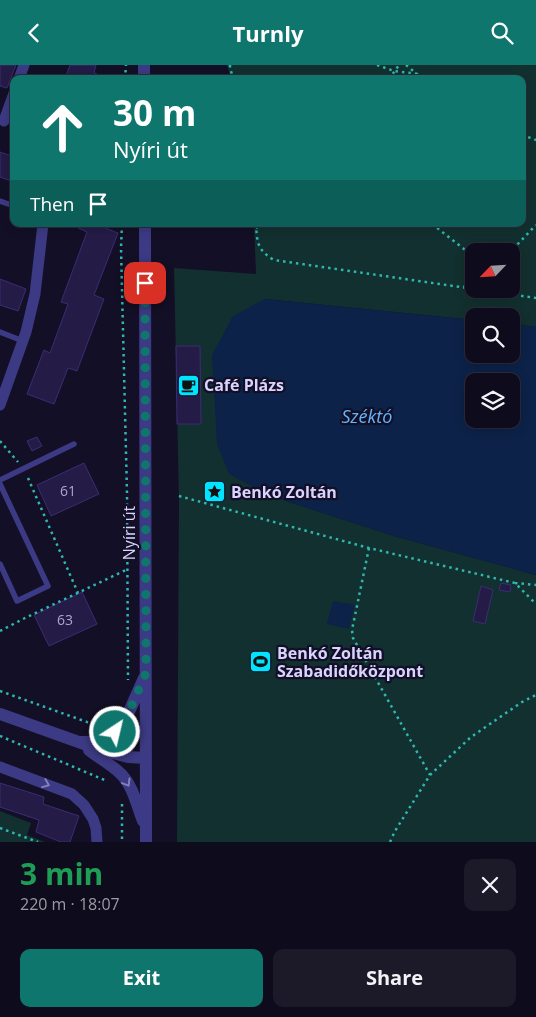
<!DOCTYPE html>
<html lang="en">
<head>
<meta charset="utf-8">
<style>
	body { margin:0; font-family:"Open Sans",sans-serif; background:#1c1929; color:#f1f3f6; height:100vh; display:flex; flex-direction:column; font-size:19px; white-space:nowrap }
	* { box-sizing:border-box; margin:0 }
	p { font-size:16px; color:#9b9ba3 }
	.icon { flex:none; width:28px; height:28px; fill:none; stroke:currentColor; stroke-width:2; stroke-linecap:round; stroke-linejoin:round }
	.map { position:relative; height:777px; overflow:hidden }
	.side { display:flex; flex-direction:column; background:#0e0b1c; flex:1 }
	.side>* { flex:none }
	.banner { position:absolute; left:10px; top:10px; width:516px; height:152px; border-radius:10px; box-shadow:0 2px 12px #0003,0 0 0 1px #2e2b3b; background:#0f766e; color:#fff; overflow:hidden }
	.needle { width:32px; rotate:245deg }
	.buttons { position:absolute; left:465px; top:178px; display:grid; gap:10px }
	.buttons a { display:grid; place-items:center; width:55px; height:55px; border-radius:10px; background:#0e0b1c; box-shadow:0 2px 12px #0003,0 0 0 1px #2e2b3b; font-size:25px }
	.pin { position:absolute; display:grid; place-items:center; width:42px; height:42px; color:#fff; margin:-21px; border-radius:10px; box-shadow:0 2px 8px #0006 }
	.me { position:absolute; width:55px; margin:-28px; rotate:35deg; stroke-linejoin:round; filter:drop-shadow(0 0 4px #0008) }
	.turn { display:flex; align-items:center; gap:18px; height:105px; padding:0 20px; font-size:22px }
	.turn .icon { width:65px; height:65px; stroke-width:2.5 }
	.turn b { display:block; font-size:35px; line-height:42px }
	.then { display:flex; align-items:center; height:48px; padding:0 20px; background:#0003; gap:10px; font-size:19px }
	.round { display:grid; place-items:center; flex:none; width:52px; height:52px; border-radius:10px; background:#1c1929 }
	.overview { display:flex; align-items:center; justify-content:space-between; height:85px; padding:0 20px }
	h1 { font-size:30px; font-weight:700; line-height:38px; color:#1e9e55 }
	.primary-button { display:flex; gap:10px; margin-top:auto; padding:10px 20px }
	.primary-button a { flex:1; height:58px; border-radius:10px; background:#0f766e; color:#fff; font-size:20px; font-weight:700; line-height:58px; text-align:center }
	.primary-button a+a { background:#1c1929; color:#f1f3f6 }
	header { display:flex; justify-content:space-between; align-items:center; height:65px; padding:0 20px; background:#0f766e; color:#fff; font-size:22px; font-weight:700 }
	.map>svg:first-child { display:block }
	.green { fill:#12302f; fill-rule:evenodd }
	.water { fill:#0c2248; fill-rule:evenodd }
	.building { fill:#241b47; stroke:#3b2d73 }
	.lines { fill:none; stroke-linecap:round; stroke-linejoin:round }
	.path { stroke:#2fb8b0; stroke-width:2.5; stroke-dasharray:2.5 4; stroke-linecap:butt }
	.service { stroke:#3d3a85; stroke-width:5.5 }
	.minor { stroke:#3d3a85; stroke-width:11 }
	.tertiary { stroke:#3d3a85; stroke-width:12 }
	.oneway { stroke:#837fbc }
	.route { stroke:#0f766e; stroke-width:9; stroke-dasharray:0 16.2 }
	.labels { text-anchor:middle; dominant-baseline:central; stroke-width:4.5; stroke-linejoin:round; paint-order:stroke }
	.number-label { font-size:14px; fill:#aca6d1 }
	.poi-label { font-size:16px; font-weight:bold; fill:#d9d4ff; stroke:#130f26; text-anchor:start }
	.street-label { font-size:16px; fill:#d9d4ff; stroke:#130f26 }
	.water-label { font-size:18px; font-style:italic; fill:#62b6ff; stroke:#130f26 }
</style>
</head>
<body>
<header><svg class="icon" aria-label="back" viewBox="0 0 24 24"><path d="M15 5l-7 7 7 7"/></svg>Turnly<svg class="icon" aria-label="search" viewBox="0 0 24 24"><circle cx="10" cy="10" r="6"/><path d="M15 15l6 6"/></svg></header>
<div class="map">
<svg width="536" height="777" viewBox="0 0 536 777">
	<rect width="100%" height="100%" fill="#130f26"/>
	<path class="green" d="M227,0H536V262L511,259V251H474V255L265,234L268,430L394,471L536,510V777H177L179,436L174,203L256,209L254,159H522V14H231ZM474,186H511V224H474Z
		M0,746L31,758L27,770L45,777H0Z"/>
	<path class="water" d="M265,234L474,255V289H511V259L536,262V510L394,471L268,430L229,409L217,379L212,290L233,251ZM474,316H511V354H474Z
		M333,536L355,540L349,564L327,559Z"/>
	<path class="building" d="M0,0H16L7,23L0,21Z
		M70,0H96L94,8L102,11L101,14H74L66,11Z
		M0,87L14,92V117L0,112Z
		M80,159H106L105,163L118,168L94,230L104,234L77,306L68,303L54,339L27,329L44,285L50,288L68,239L61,237L87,167L78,163Z
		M0,214L26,224L18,246L0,240Z
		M176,281H200L201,359H177Z
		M37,372L42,381L32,386L27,376Z
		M84,398L99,429L51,451L37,420Z
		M501,518L511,520L510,527L499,525Z
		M481,521L493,525L485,559L473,556Z
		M82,527L97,559L49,581L34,550Z
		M0,718L44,732L43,739L79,751L70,777H61L36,767L39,755L0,742Z"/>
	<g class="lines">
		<path class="path" d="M230,0V4L234,14
			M377,0L394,6L418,9
			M406,0L423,14
			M125,14L126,0
			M389,14L399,0
			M522,70L536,75
			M122,159L121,183L127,428L128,615
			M256,159C257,177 257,185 274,195L536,233
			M432,159L464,184L474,187
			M256,163L262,159
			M507,186L512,185L536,160
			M464,223L473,187
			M0,376L18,397
			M28,413L78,528
			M179,431L369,483L515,518L536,539
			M369,483L352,565L353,573L430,710
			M515,518L536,520
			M0,566L25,553L128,504
			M0,626L87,657L97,659L103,658
			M0,671L107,716
			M122,739V777
			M0,763L38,777
			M390,777L395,766L430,710L471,672L522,637L536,630"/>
		<path class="service" d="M0,136L14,141
			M0,267L23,276
			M0,415L74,379
			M0,419L48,521L17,536L0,499"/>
		<path class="minor" d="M19,14L24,0
			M4,56L14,28
			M0,340L26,267L35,229L43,159
			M0,702L72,729L84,740L93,754L96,763L97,777"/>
		<path class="tertiary" d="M144,0V14
			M145,159L146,777
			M0,649L101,685L128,692L146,693
			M81,677C99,678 115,670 125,656L144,613
			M89,685C99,693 112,700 121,709C133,721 137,741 143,756"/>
	</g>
	<defs><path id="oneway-chevron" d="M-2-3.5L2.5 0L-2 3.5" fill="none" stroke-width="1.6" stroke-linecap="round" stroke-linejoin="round" transform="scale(1.25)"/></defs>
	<g class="oneway">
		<use href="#oneway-chevron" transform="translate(127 718) rotate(59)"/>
		<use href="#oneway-chevron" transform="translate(46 719) rotate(22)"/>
	</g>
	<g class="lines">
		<path class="route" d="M115,667L125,656L146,608L145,218"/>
	</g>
	<defs>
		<symbol id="cafe-square" viewBox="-11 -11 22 22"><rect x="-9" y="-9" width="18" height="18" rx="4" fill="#00e5ff" stroke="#130f26"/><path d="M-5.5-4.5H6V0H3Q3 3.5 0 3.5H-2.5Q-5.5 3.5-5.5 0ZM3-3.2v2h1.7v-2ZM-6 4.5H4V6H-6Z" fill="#111"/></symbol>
		<symbol id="sight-square" viewBox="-11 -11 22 22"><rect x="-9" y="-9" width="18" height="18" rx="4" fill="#00e5ff" stroke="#130f26"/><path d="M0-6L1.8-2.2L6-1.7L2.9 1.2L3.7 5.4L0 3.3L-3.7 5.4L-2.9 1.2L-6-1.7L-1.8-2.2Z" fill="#111"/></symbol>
		<symbol id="stadium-square" viewBox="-11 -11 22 22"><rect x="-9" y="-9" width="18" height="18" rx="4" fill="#00e5ff" stroke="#130f26"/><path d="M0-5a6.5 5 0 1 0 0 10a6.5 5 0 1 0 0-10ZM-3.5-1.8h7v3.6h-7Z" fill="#111"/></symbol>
	</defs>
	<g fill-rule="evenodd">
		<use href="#cafe-square" x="176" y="308" width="25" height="25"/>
		<use href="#sight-square" x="202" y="414" width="25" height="25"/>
		<use href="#stadium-square" x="248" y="584" width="25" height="25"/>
	</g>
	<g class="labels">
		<g class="number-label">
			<text x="68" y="425">61</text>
			<text x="65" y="554">63</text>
		</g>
		<g class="poi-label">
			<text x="204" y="320">Café Plázs</text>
			<text x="231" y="427">Benkó Zoltán</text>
			<text x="277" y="588">Benkó Zoltán<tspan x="277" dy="18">Szabadidőközpont</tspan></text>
		</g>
		<g class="street-label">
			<text transform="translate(129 468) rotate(-90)">Nyíri út</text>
		</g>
		<g class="water-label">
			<text x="367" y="351">Széktó</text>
		</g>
	</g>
</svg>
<div class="buttons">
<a><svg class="needle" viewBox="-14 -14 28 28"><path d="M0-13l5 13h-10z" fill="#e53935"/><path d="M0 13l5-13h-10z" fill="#9b9ba3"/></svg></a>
<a><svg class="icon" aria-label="search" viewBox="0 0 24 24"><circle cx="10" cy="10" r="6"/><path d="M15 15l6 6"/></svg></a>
<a><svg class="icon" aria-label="layers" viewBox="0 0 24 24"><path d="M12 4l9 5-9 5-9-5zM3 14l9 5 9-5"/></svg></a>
</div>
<div class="pin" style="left:145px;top:218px;background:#d93025"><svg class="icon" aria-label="arrive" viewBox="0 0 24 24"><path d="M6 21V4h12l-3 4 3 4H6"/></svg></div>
<svg class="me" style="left:115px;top:667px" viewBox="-20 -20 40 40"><circle r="17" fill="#0f766e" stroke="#fff" stroke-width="3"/><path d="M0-11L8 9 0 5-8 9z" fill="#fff"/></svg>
<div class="banner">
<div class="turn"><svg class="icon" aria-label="ahead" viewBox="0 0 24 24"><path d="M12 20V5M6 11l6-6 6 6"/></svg><div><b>30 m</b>Nyíri út</div></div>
<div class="then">Then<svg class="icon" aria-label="arrive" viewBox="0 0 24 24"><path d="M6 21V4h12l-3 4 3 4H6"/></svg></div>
</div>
</div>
<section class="side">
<div class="overview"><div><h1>3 min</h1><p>220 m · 18:07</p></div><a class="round"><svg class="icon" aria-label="close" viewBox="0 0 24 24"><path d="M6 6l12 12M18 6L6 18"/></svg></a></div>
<div class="primary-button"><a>Exit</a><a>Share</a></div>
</section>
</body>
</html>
